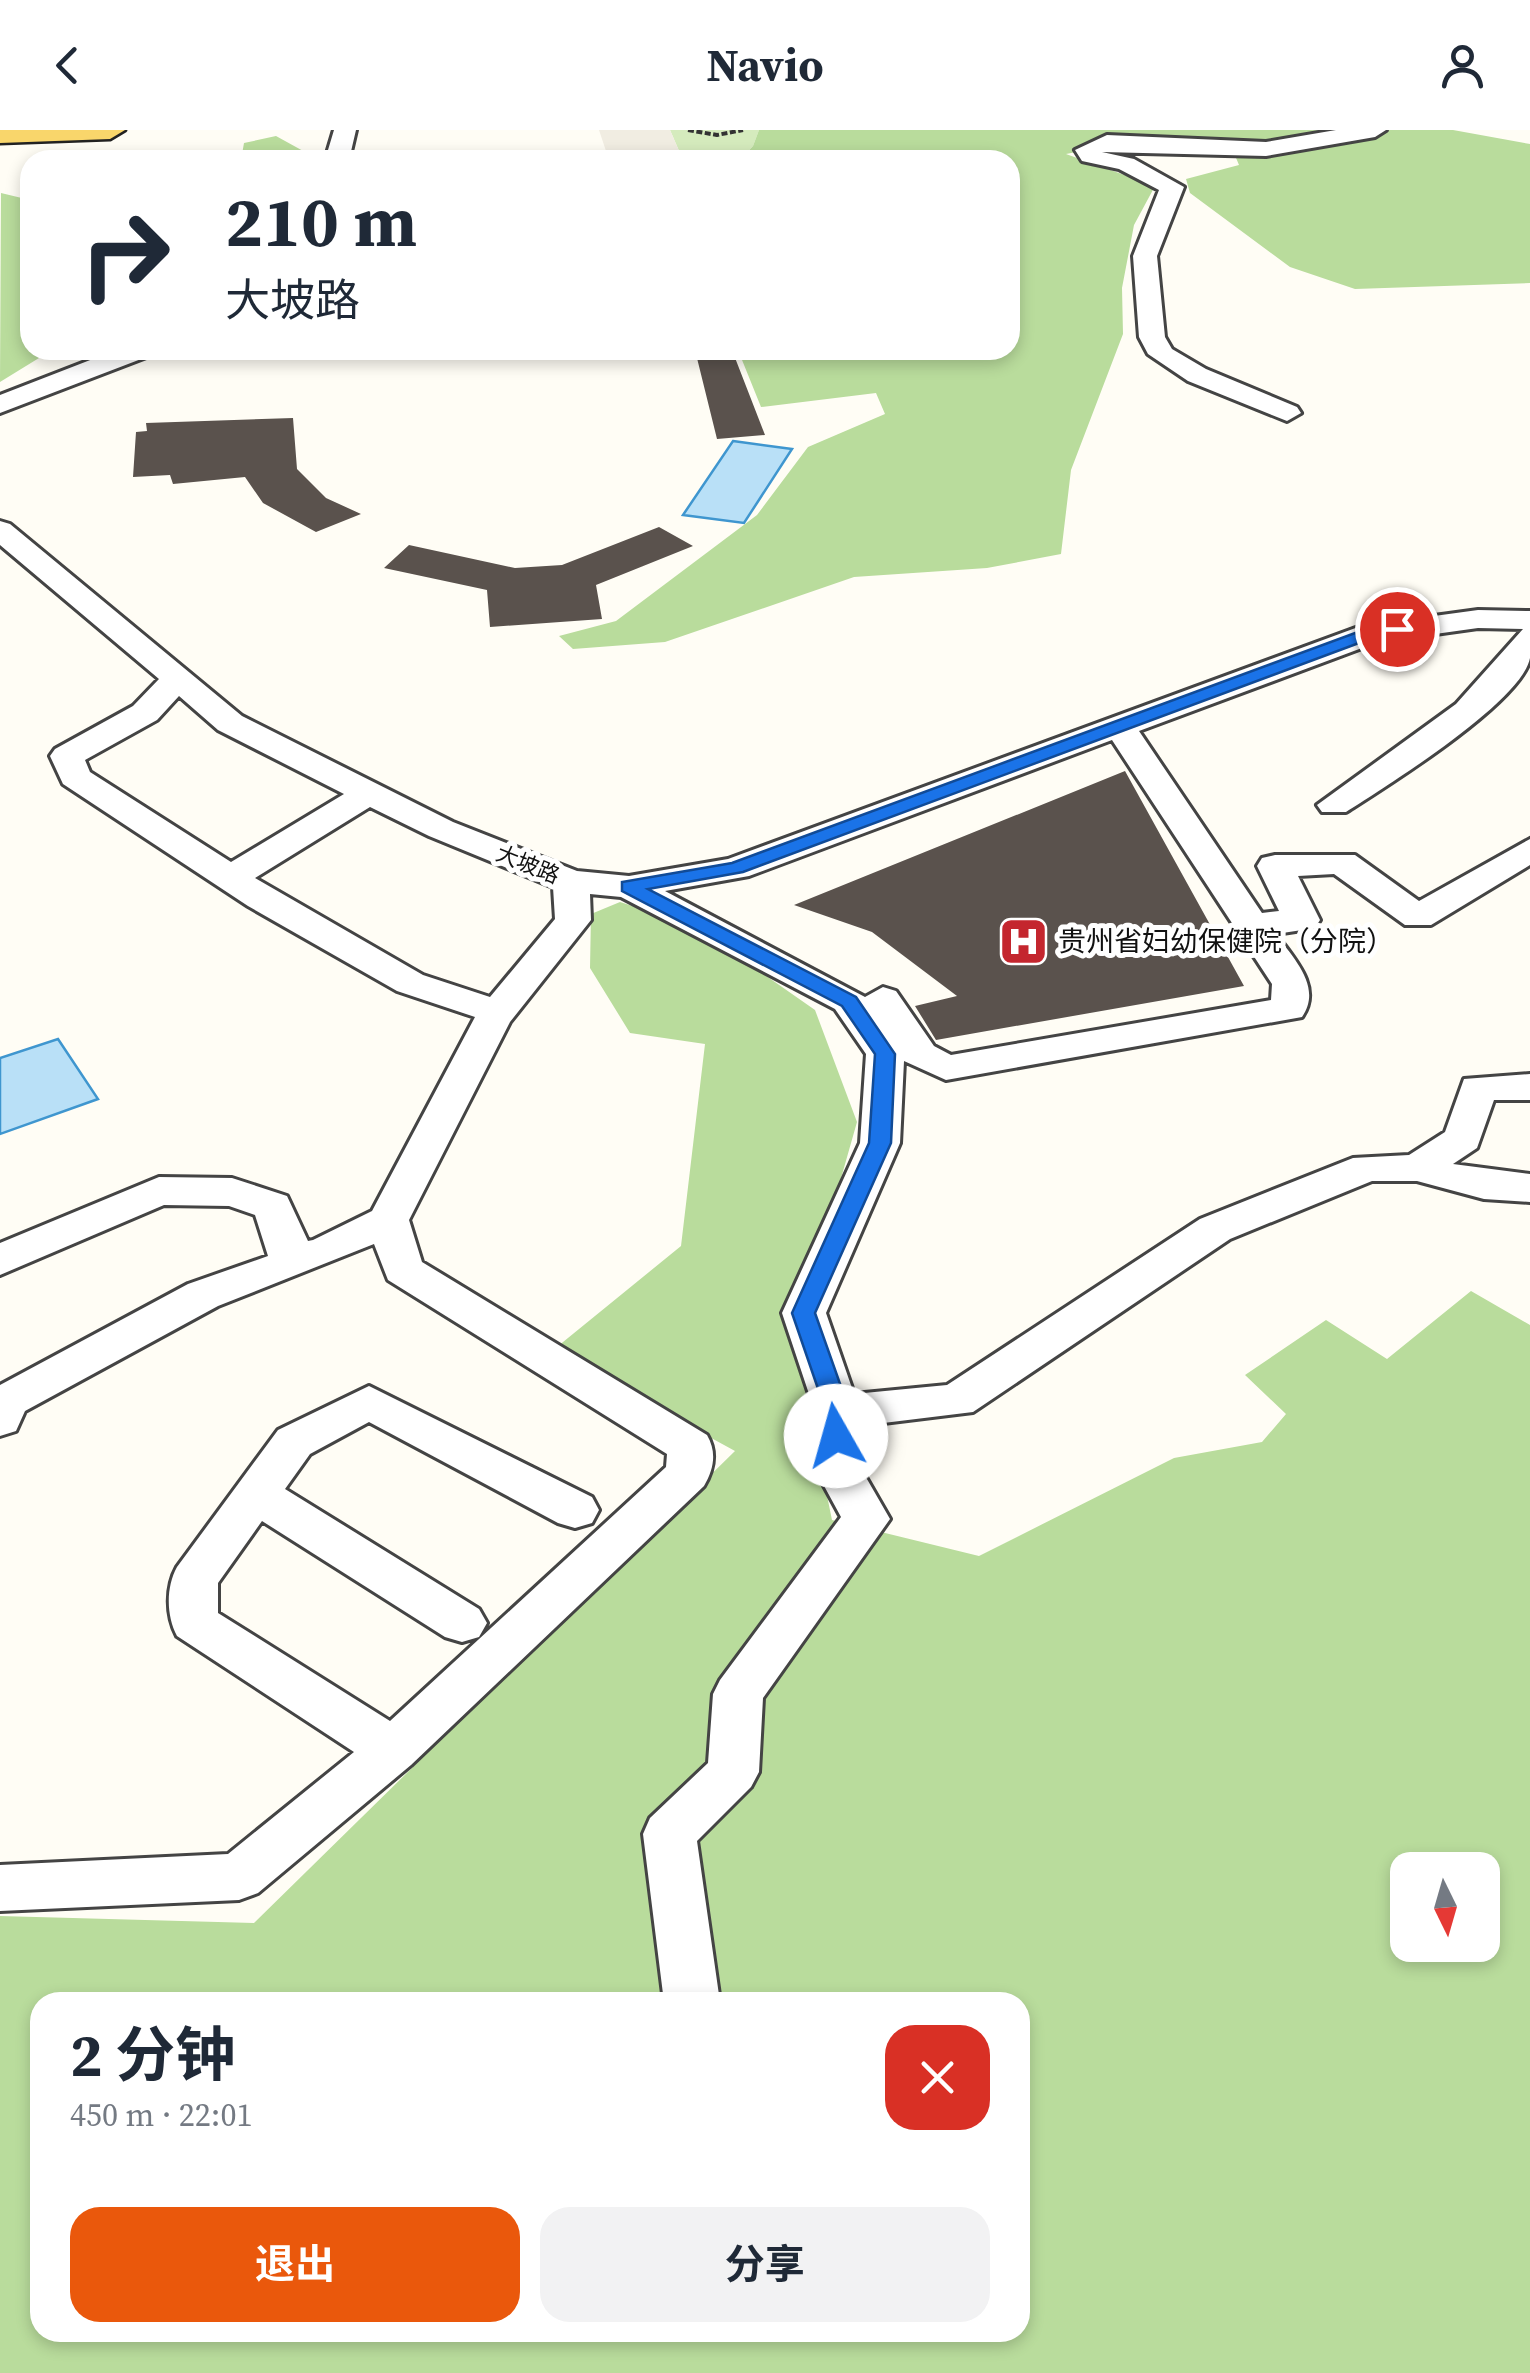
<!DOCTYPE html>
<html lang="zh">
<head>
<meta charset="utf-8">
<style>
	body { margin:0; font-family:"Source Serif 4","Noto Sans SC",serif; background:#f2f2f3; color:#1f2937; height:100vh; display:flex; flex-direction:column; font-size:38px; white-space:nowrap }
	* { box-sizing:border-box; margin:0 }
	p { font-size:32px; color:#747a83 }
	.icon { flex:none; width:55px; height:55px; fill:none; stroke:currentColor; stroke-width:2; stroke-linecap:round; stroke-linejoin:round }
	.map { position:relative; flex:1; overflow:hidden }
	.drawer { position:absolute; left:30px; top:1862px; width:1000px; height:350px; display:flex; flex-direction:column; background:#fff; border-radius:30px; box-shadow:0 5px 15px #0003 }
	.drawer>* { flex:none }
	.top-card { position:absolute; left:20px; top:20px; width:1000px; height:210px; border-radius:30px; box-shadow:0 5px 15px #0003; background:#fff; color:#1f2937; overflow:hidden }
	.needle { width:65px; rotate:175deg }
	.tools { position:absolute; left:1390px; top:1722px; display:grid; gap:20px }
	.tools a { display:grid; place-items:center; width:110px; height:110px; border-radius:20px; background:#fff; box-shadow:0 5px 15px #0003; font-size:50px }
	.pin { position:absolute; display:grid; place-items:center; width:85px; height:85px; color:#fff; margin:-42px; border:5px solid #fff; border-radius:50%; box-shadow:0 2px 10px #0007 }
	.me { position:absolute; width:110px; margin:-55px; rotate:353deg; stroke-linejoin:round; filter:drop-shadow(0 0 8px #0008) }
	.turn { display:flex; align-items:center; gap:35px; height:210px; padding:0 40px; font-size:45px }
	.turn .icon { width:130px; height:130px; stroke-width:2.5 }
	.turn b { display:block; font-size:70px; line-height:85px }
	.round { display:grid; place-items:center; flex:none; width:105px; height:105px; border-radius:30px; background:#f2f2f3 }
	.overview { display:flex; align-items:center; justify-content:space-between; height:170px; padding:0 40px }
	h1 { font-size:60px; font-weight:700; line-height:75px }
	.cta { display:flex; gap:20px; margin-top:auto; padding:20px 40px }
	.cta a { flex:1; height:115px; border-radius:30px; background:#ea580c; color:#fff; font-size:40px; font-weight:700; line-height:115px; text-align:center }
	.cta a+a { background:#f2f2f3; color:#1f2937 }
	header { display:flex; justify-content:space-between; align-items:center; height:130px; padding:0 40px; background:#fff; font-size:45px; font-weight:700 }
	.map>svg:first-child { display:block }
	.green { fill:#d5ebbd }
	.forest { fill:#b9dc9c; fill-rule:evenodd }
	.plaza { fill:#f1ede2 }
	.water { fill:#b9e0f7; stroke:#3f96cf; stroke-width:2.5 }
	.building { fill:#5a524d }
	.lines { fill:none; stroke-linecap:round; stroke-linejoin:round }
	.minor-casing { stroke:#444; stroke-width:6 }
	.major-casing { stroke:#222; stroke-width:5 }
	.path { stroke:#333; stroke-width:4; stroke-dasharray:6 2.5; stroke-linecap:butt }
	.minor { fill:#fff; fill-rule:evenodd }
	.major { fill:#f9d66b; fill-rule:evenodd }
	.route { fill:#1a73e8; stroke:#114b97; stroke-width:2.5 }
	.labels { text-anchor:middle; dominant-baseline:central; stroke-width:10; stroke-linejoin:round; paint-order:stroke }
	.far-street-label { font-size:22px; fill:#111; stroke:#fff }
	.poi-label { font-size:28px; fill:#111; stroke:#fff; text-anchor:start }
</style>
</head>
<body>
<header><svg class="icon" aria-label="back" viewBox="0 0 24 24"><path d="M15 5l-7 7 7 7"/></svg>Navio<svg class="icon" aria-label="person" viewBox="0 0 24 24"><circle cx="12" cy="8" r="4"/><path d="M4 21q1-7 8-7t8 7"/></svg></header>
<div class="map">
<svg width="1530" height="2243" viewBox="0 0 1530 2243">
	<rect width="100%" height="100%" fill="#fffdf5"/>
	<path class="green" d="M670,0H759L753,16L740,30H683Z"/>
	<path class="forest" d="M759,0H1453L1530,14V153L1355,159L1290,137L1190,63L1186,49L1239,35L1234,23L1113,15L1066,24L1155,56L1134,95L1122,158L1123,204L1071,340L1061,424L987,438L854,447L665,512L573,519L559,506L616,491L757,385L808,317L885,284L876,263L761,277L738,220H1010V30H740L753,16Z
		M276,6L305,22V30H241L244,13Z
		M1,63L30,70V220H52L0,252Z
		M620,772L693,795L815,880L857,992L795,1210L832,1390L979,1426L1174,1328L1262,1312L1286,1284L1245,1245L1326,1190L1387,1229L1471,1161L1530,1195V2243H0V1786L254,1793L735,1321L552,1221L681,1116L705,914L630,903L590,838L591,784ZM1408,1740H1482V1815H1408ZM40,1872H1020V2202H40Z"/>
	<path class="plaza" d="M599,0H670L683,30H609Z"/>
	<path class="water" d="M733,311L792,319L744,393L683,385Z
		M58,909L98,969L0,1004V928Z"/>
	<path class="building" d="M695,220H732L765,305L717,309Z
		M293,288L297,339L326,368L361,384L316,402L263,373L245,347L173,354L170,345L133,347L136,302L147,301L146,293Z
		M659,397L693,416L596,455L602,489L490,497L487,460L384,438L409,415L515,438L562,435Z
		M1125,641L1244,856L936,910L915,876L957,866L872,802L794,775Z"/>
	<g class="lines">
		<defs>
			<path id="minor" d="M334,0H356L349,30H325Z
				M1336,0H1386L1375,7L1266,26L1102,22L1134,29L1184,57L1157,126L1165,207L1172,219L1206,239L1297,277L1301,283L1287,291L1188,251L1148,224L1139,207L1133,126L1159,60L1119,39L1082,31L1075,20L1107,5L1266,12Z
				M116,220H153L149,226L0,283V265Z
				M0,391L10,394L242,586L453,692L577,741L629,746L728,729L1361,496L1478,480L1530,481C1530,495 1530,513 1530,528C1522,572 1385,657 1346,682H1322L1317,675L1456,574L1523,499L1478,498L1378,512L1139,601L1262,783L1279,781L1257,736L1262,728L1275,725H1355L1419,771L1530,709V735L1431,795H1405L1334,744L1298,746L1320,790L1315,798L1276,804C1293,828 1323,857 1302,887L946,950L904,931L900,1013L826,1183L854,1264L947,1255L1200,1089L1353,1028L1409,1025L1445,1002L1464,949L1530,944V970H1494L1477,1018L1453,1034L1530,1044V1072L1484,1069L1417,1051H1372L1230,1109L973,1282L859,1296L856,1330L890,1389L763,1568L759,1642L751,1657L697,1711L720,1872H664L643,1704L650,1688L708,1633L713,1564L720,1550L841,1387L810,1330L815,1282L782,1183L860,1013L866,924L835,879L621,767L590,764L591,790L510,892L409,1090L422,1132L707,1305C717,1322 714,1339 704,1356L411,1635L258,1763L239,1770L0,1781V1735L228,1724L354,1622L177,1506C166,1485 166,1457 177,1437L278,1300L369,1256L592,1367L599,1380L592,1393L575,1398L558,1393L369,1292L310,1324L285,1359L479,1479L487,1493L479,1507L462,1512L445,1507L262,1391L218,1453V1483L390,1591L666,1337L667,1324L388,1150L374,1114L218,1176L25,1281L16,1301L0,1306V1255L188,1154L268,1126L255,1085L229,1076L164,1075L0,1145V1113L159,1047L232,1048L287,1066L308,1111L313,1110L372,1081L475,887L397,861L248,776L63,654L50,626L55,619L133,576L159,549L0,415ZM179,566L218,600L344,664L231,732L90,642L85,630L157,590ZM1112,610L1272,854L1271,870L951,925L934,916L896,861L883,857L865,867L665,761L749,746ZM370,677L429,706L553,757L555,789L490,867L423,845L255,748Z"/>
			<path id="major" d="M0,0H125L110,9L0,13Z"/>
		</defs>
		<use href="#minor" class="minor-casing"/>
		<use href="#major" class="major-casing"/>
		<path class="path" d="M688,0L717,5L743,0"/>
		<use href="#minor" class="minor"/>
		<use href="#major" class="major"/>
	</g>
	<path class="route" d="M1397,494L1403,495V502L1375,507L743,742L648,759L856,867L895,924L891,1013L815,1183L850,1282L844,1312H827L826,1282L792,1183L869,1013L875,924L842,876L622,761V752L732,733L1366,499Z"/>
	<defs>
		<symbol id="hospital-square" viewBox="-11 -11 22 22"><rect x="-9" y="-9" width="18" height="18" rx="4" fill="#c4262e" stroke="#fff"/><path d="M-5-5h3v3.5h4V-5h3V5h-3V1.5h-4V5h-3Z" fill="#fff"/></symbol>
	</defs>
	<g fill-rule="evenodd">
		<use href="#hospital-square" x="996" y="784" width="55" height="55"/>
	</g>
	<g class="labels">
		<g class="far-street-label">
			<text transform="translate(528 734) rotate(22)">大坡路</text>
		</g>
		<g class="poi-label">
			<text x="1058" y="811">贵州省妇幼保健院（分院）</text>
		</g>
	</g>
</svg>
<div class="tools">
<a><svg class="needle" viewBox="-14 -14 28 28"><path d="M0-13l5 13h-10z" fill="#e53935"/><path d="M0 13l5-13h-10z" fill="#747a83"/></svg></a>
</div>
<div class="pin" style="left:1397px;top:499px;background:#d93025"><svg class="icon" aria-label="arrive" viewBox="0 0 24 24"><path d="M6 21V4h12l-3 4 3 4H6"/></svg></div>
<svg class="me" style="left:836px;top:1306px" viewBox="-20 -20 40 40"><circle r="19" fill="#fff"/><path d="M0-13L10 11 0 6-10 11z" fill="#1a73e8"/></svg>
<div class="top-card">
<div class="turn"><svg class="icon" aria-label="right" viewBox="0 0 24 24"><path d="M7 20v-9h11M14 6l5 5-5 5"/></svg><div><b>210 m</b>大坡路</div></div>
</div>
<section class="drawer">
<div class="overview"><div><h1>2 分钟</h1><p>450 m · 22:01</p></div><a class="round" style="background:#d93025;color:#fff"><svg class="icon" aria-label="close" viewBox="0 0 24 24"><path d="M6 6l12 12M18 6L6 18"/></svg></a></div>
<div class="cta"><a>退出</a><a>分享</a></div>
</section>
</div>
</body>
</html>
